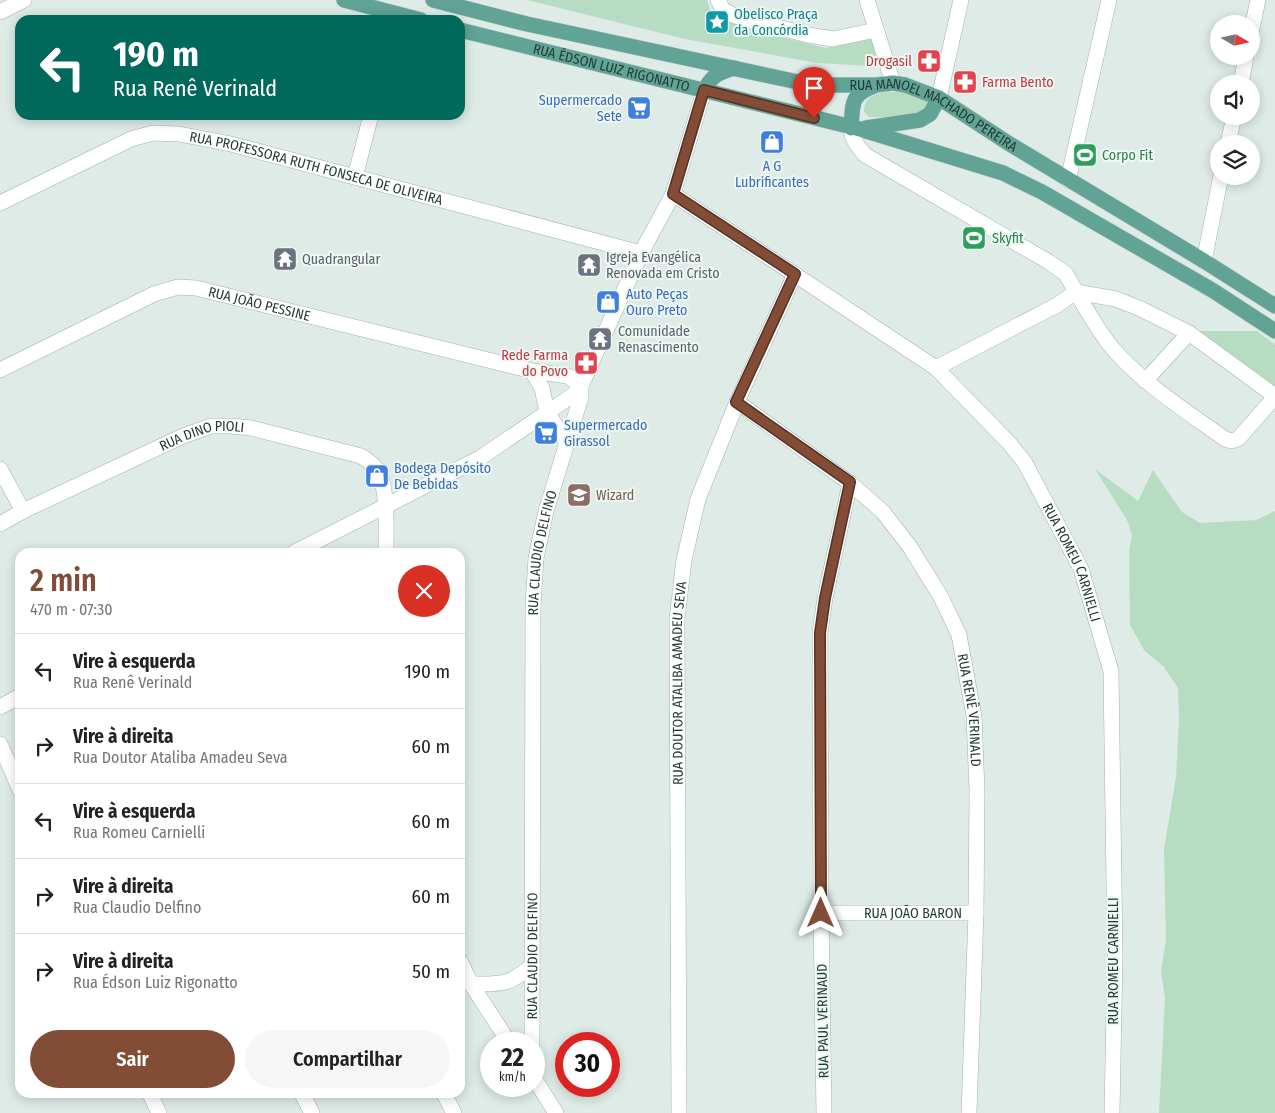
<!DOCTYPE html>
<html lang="pt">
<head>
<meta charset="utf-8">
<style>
	body { margin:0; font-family:"Fira Sans Condensed",sans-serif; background:#f6f6f6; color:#222; height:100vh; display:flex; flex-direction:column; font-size:19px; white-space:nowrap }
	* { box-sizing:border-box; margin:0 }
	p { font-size:16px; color:#767676 }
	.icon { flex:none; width:28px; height:28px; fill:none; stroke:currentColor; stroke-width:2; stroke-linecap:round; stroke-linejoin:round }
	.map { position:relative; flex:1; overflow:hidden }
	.details { position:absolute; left:15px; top:548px; width:450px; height:550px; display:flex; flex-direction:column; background:#fff; border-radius:15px; box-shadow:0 2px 12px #0003 }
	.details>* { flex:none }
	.hud { position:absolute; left:15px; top:15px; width:450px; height:105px; border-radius:15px; box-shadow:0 2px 12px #0003; background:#00695c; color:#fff; overflow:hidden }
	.needle { width:32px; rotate:99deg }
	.controls { position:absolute; left:1210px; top:15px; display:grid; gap:10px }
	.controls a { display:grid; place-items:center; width:50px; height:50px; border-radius:50%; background:#fff; box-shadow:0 2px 12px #0003; font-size:25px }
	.speed { position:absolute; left:480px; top:1032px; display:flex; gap:10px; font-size:25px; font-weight:700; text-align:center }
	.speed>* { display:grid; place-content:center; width:65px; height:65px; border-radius:50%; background:#fff; box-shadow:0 2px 12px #0003; line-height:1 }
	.speed small { font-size:12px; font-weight:400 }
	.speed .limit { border:8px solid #d22; background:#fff; color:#111 }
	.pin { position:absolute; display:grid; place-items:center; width:42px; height:42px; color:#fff; margin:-51px -21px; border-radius:50% 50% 50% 0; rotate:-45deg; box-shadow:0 0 5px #0007 }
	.pin .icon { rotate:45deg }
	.me { position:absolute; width:55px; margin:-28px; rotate:0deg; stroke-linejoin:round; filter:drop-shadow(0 0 4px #0008) }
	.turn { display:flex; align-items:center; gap:18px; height:105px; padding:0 15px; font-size:22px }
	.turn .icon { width:65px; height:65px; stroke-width:2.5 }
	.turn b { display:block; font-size:35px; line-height:42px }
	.round { display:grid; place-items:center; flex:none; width:52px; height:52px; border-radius:26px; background:#f6f6f6 }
	.summary { display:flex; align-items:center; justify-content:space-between; height:85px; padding:0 15px }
	h1 { font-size:30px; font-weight:600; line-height:38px; color:#834c36 }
	.cta { display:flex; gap:10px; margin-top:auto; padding:10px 15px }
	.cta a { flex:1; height:58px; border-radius:30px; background:#834c36; color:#fff; font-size:20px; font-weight:600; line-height:58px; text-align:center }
	.cta a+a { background:#f6f6f6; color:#222 }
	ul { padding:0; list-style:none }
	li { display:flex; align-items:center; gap:15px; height:75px; padding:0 15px; border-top:1px solid #e0e0e0 }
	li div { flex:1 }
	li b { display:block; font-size:19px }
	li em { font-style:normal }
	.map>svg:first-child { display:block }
	.green { fill:#b6ddc2 }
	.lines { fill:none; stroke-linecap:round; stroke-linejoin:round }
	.minor-casing { stroke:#a1b3ad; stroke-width:16 }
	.major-casing { stroke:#c0c8c6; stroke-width:16 }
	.minor { stroke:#fff; stroke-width:15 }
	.major { stroke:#61a394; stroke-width:15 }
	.route-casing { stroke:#553123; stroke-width:12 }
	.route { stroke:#834c36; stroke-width:9 }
	.labels { text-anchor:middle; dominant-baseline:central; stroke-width:4; stroke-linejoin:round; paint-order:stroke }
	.culture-label { font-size:14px; fill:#0d838f; stroke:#eff7f3; text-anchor:start }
	.health-label { font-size:14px; fill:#be3a42; stroke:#eff7f3; text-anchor:end }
	.street-label { font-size:14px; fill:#1f3b35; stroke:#eff7f3 }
	.shop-label { font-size:14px; fill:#366cbe; stroke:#eff7f3; text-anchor:start }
	.leisure-label { font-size:14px; fill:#27864d; stroke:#eff7f3; text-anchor:start }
	.worship-label { font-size:14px; fill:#5b616d; stroke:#eff7f3; text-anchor:start }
	.education-label { font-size:14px; fill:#785e54; stroke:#eff7f3; text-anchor:start }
</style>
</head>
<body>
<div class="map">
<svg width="1275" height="1113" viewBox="0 0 1275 1113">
	<rect width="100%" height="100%" fill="#deebe6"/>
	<path class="green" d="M527,0H707L712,16L756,31L826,48L872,39L876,55L871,66L817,63L685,39Z
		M909,91L928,99L926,110L914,117H869L864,112C864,88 891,93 909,91Z
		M1198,331H1257L1275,345V390Z
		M1095,469L1138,501L1153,470L1182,512L1200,523L1256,520L1275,511V1113H1159L1165,998L1161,971L1166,940L1164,849L1176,777L1179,721L1178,688L1164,667L1144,650L1130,625L1129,552L1132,535L1127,520Z"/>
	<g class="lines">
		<defs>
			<g id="minor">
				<path d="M718,0L723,10L735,16L808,35L833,39L876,30"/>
				<path d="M867,0L893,83"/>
				<path d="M0,12L24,0"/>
				<path d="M1251,33L1258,0"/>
				<path d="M1241,84L1246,56"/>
				<path d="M939,98L961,0"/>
				<path d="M851,128C852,139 857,146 865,155L1049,262L1066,274L1076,292L1057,305L936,368"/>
				<path d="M1228,144L1234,116"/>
				<path d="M355,177L371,115"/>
				<path d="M1068,180L1109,0"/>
				<path id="s1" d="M673,194L936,368L1010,444L1025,463L1081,569L1111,671L1115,956L1112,1113"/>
				<path id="s2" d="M0,203L131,139L153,133L179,134L231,144L641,253"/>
				<path d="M1204,261L1221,176"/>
				<path id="s3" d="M0,370L154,294L178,287L196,288L532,371L568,376L581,386"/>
				<path d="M532,371L542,388L547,412L567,443"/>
				<path d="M1145,381L1189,333"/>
				<path d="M1275,396L1189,333L1141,309L1116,299L1076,292C1088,312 1099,333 1114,350C1146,386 1186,411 1225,439L1232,441L1238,439L1275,397"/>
				<path id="s4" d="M737,402L850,483L883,512L910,547L941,597L959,635L974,716L977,791L976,913L969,1113"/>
				<path d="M0,469L23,511"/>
				<path id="s5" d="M0,524L23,511L183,436L211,426H231L251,428L361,456C368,461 377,466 380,475C388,496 386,530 386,552"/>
				<path d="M295,552L480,458L573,395L581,386"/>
				<path d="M0,707L20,696"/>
				<path d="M0,744L20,790"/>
				<path id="s6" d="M821,913H976"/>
				<path d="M460,961L471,984L510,1044"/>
				<path d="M471,984C503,984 506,986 532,966"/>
				<path id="s7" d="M532,1044L533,606L536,558L546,511L581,397V386L641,253L673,194L704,91"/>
				<path d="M534,1078L556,1113"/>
				<path d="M149,1092L159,1113"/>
				<path d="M301,1092L312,1113"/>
				<path d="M443,1092L454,1113"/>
				<path id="s8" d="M679,1113L677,619L684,560L698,499L737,402L795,274"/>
				<path d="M824,1113L821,913L820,633L825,598L850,483"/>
			</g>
			<g id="major">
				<path d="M344,0L421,20"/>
				<path id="s9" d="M433,0L527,24L812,85H876L893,83L905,85L939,98L1008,143L1204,261L1275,306"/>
				<path id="s10" d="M460,30L860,129L1003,173L1042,192L1212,290L1275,331"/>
				<path d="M704,91C712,75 718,73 734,68"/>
				<path d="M851,128C853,104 850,95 874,86"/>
				<path d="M866,128L920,120L930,114L939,98"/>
			</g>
		</defs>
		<use href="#minor" class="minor-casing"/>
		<use href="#major" class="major-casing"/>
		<use href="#minor" class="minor"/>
		<use href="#major" class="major"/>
	</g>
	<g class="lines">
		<defs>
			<path id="route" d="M814,118L704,90L673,194L795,274L736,402L850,482L825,598L820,633L821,913"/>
		</defs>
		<use href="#route" class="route-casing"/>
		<use href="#route" class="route"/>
	</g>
	<defs>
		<symbol id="sight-square" viewBox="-11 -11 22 22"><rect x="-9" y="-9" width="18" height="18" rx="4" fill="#0f9aa8" stroke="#eff7f3"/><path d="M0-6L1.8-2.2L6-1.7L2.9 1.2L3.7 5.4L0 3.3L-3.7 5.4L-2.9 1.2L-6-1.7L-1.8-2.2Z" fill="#fff"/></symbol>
		<symbol id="pharmacy-square" viewBox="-11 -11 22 22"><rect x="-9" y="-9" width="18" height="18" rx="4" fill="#e0444e" stroke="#eff7f3"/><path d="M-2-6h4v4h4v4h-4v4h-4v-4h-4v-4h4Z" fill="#fff"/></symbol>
		<symbol id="supermarket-square" viewBox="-11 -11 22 22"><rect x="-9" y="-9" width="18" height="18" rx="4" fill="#3f7fe0" stroke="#eff7f3"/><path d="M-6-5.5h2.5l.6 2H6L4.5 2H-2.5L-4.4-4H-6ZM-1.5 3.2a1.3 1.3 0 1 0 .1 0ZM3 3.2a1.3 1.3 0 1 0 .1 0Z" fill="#fff"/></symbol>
		<symbol id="shop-square" viewBox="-11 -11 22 22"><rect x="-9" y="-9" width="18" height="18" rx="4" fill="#3f7fe0" stroke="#eff7f3"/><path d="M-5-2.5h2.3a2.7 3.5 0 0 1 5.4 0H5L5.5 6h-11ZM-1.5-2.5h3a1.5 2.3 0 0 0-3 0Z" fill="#fff"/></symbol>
		<symbol id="stadium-square" viewBox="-11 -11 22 22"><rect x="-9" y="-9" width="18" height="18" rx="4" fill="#2e9e5b" stroke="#eff7f3"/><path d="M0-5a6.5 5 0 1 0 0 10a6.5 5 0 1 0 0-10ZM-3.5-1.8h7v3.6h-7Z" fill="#fff"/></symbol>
		<symbol id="temple-square" viewBox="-11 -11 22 22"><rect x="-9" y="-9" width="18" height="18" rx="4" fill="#6b7280" stroke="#eff7f3"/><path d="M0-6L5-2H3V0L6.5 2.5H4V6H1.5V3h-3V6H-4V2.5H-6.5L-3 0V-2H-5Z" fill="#fff"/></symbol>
		<symbol id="school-square" viewBox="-11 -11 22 22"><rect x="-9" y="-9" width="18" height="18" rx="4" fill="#8d6e63" stroke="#eff7f3"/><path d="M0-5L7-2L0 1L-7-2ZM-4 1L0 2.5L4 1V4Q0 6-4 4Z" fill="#fff"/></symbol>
	</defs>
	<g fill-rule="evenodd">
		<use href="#sight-square" x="703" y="8" width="28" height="28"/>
		<use href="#pharmacy-square" x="915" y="47" width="28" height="28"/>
		<use href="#pharmacy-square" x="951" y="68" width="28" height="28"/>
		<use href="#supermarket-square" x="625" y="94" width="28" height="28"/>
		<use href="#shop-square" x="758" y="128" width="28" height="28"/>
		<use href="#stadium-square" x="1071" y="141" width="28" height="28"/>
		<use href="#stadium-square" x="960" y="224" width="28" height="28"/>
		<use href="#temple-square" x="271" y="245" width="28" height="28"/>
		<use href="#temple-square" x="575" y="251" width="28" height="28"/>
		<use href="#shop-square" x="594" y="288" width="28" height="28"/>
		<use href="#temple-square" x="586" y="325" width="28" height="28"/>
		<use href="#pharmacy-square" x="572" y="349" width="28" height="28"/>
		<use href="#supermarket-square" x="532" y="419" width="28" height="28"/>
		<use href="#shop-square" x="363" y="462" width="28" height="28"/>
		<use href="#school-square" x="565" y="481" width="28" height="28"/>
	</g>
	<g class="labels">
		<g class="culture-label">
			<text x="734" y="14">Obelisco Praça<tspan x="734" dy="16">da Concórdia</tspan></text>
		</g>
		<g class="health-label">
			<text x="912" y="61">Drogasil</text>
			<text x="982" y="82" text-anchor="start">Farma Bento</text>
			<text x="568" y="355">Rede Farma<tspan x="568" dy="16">do Povo</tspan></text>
		</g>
		<g class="street-label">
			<text stroke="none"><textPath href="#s10" startOffset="156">RUA ÉDSON LUIZ RIGONATTO</textPath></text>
			<text stroke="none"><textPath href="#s9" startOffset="518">RUA MANOEL MACHADO PEREIRA</textPath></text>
			<text stroke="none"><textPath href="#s2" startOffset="336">RUA PROFESSORA RUTH FONSECA DE OLIVEIRA</textPath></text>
			<text stroke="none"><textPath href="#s3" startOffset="280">RUA JOÃO PESSINE</textPath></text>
			<text stroke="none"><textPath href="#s5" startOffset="222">RUA DINO PIOLI</textPath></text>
			<text stroke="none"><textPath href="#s7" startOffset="492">RUA CLAUDIO DELFINO</textPath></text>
			<text stroke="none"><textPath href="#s1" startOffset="556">RUA ROMEU CARNIELLI</textPath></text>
			<text stroke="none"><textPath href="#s8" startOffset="430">RUA DOUTOR ATALIBA AMADEU SEVA</textPath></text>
			<text stroke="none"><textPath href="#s4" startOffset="404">RUA RENÊ VERINALD</textPath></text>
			<text stroke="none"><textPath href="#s6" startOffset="92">RUA JOÃO BARON</textPath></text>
			<text stroke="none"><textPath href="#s7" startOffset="88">RUA CLAUDIO DELFINO</textPath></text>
			<text transform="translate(1113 961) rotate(-90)">RUA ROMEU CARNIELLI</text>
			<text transform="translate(823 1021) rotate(-91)">RUA PAUL VERINAUD</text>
		</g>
		<g class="shop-label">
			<text x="622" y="100" text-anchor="end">Supermercado<tspan x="622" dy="16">Sete</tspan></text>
			<text x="772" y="166" text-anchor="middle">A G<tspan x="772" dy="16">Lubrificantes</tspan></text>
			<text x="626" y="294">Auto Peças<tspan x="626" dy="16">Ouro Preto</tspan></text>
			<text x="564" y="425">Supermercado<tspan x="564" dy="16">Girassol</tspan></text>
			<text x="394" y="468">Bodega Depósito<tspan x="394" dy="16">De Bebidas</tspan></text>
		</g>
		<g class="leisure-label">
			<text x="1102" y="155">Corpo Fit</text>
			<text x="992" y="238">Skyfit</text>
		</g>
		<g class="worship-label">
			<text x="606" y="257">Igreja Evangélica<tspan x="606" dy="16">Renovada em Cristo</tspan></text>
			<text x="302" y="259">Quadrangular</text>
			<text x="618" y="331">Comunidade<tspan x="618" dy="16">Renascimento</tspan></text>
		</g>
		<g class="education-label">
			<text x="596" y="495">Wizard</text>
		</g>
	</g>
</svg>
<div class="controls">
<a><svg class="needle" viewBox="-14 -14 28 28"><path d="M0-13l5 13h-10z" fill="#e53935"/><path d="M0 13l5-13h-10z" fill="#767676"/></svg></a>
<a><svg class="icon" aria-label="sound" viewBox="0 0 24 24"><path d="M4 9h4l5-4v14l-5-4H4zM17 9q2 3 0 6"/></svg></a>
<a><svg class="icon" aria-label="layers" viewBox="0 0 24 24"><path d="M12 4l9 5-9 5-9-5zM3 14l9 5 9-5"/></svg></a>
</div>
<div class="speed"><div>22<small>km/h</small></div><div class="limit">30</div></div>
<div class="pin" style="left:814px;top:118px;background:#d93025"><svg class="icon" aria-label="arrive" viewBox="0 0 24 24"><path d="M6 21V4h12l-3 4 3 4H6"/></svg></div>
<svg class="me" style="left:821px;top:913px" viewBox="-20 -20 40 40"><path d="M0-17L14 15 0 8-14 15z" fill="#834c36" stroke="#fff" stroke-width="4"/></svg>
<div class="hud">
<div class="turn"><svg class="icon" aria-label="left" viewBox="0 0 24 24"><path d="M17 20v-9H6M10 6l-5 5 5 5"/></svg><div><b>190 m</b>Rua Renê Verinald</div></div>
</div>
<section class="details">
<div class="summary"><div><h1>2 min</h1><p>470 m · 07:30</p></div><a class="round" style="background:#d93025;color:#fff"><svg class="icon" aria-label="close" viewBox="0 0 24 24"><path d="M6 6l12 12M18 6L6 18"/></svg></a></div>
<ul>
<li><svg class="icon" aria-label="left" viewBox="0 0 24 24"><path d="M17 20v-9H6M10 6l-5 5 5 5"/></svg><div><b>Vire à esquerda</b><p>Rua Renê Verinald</p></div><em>190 m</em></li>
<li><svg class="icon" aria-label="right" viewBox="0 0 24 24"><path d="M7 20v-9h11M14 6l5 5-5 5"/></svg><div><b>Vire à direita</b><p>Rua Doutor Ataliba Amadeu Seva</p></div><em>60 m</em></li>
<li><svg class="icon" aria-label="left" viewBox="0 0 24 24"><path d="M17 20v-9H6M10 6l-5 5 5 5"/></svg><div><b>Vire à esquerda</b><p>Rua Romeu Carnielli</p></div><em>60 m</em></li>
<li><svg class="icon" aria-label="right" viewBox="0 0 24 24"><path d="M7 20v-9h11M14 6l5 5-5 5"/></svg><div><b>Vire à direita</b><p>Rua Claudio Delfino</p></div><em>60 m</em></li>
<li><svg class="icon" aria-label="right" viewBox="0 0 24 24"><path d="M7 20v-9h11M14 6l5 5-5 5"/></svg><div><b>Vire à direita</b><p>Rua Édson Luiz Rigonatto</p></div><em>50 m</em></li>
</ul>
<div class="cta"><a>Sair</a><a>Compartilhar</a></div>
</section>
</div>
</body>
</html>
